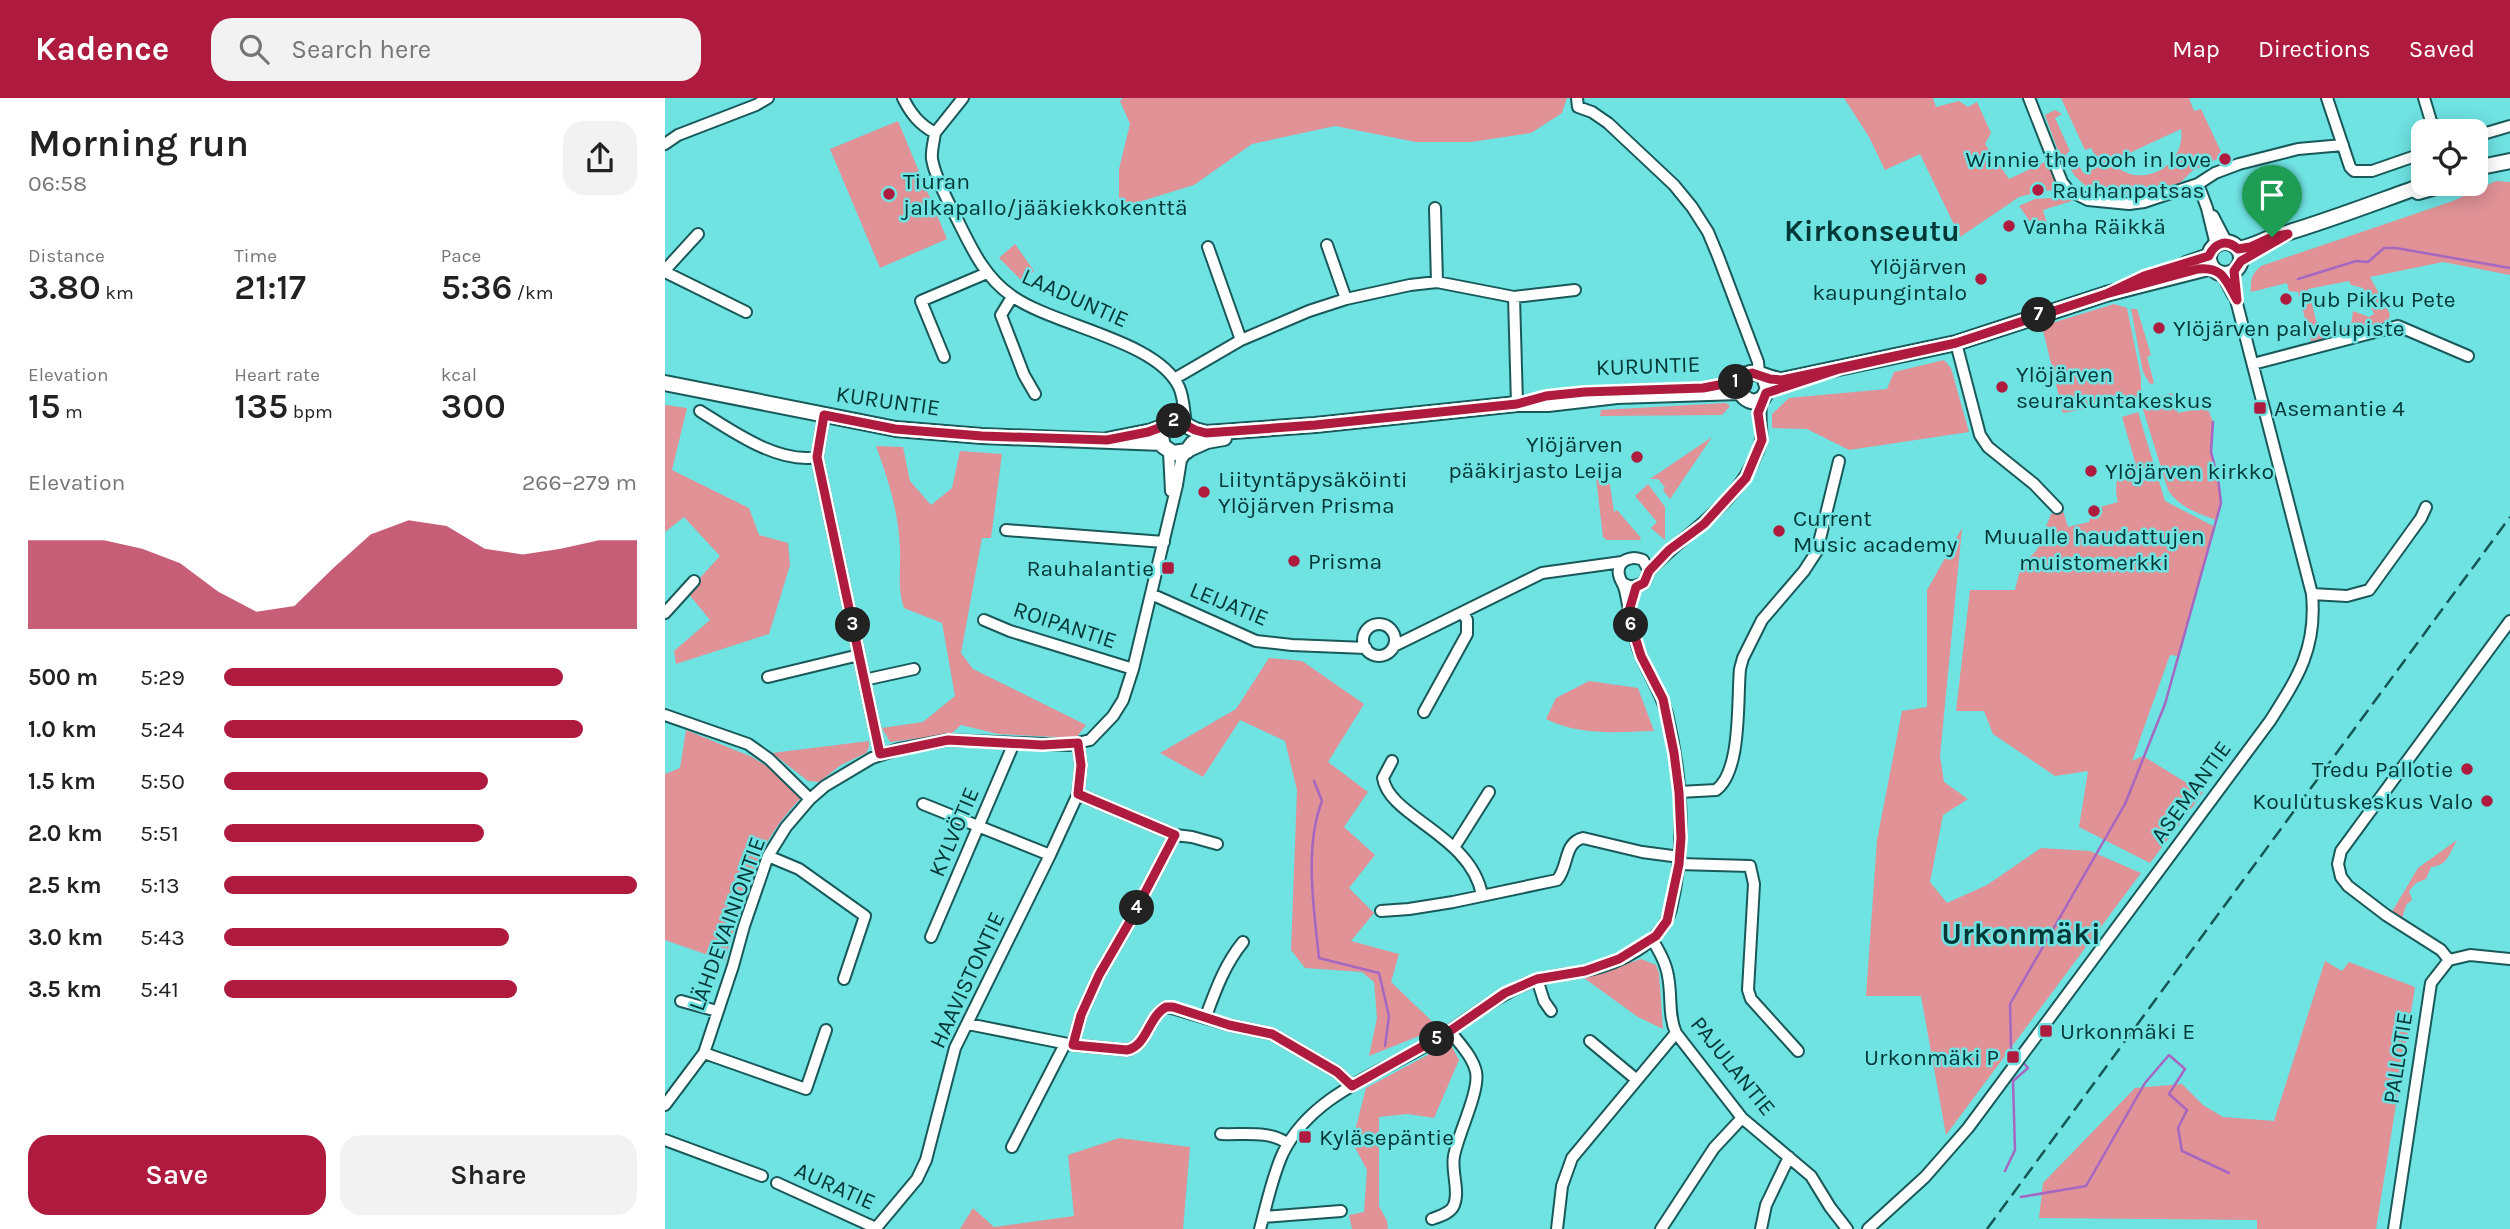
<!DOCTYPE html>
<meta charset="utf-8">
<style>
body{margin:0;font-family:Karla,sans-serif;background:#f2f2f2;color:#222;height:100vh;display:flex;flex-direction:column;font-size:26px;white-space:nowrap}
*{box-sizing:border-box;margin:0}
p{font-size:23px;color:#767676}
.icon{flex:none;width:38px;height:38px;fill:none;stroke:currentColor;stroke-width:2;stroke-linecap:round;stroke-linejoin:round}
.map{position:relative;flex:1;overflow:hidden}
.drawer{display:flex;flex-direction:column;background:#fff;width:665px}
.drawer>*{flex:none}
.tools{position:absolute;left:1746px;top:21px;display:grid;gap:14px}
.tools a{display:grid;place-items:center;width:77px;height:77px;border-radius:14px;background:#fff;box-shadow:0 4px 18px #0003;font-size:35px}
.pin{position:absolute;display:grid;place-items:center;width:60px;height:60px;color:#fff;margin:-72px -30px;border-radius:50% 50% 50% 0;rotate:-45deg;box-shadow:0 0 7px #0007}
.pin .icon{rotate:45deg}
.km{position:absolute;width:35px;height:35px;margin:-18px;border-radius:50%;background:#222;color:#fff;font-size:19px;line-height:35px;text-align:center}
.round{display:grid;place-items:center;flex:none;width:74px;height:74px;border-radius:21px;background:#f2f2f2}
.overview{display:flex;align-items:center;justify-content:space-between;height:119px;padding:0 28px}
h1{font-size:38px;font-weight:600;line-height:52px}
.figures{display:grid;grid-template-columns:repeat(3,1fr);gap:10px;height:119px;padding:7px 28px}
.figures div{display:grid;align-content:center}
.figures b{font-size:35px;font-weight:600}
.figures small{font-size:19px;font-weight:400}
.figures p{font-size:19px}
.chart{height:196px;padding:14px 28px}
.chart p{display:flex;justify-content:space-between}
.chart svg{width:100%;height:126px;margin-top:7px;fill:#af1b3e;opacity:.7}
.button{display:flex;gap:14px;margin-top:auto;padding:14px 28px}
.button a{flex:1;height:80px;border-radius:21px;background:#af1b3e;color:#fff;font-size:28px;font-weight:600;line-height:80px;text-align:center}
.button a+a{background:#f2f2f2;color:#222}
ul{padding:0 28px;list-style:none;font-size:23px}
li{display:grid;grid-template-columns:112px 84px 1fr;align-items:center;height:52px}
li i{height:18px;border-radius:9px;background:#af1b3e}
header{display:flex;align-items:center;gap:42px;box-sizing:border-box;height:98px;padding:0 35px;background:#af1b3e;color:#fff}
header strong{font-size:33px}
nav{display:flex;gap:38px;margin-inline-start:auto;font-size:24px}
.search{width:490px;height:63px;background:#f2f2f2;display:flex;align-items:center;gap:18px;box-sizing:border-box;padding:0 24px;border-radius:21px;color:#767676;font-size:26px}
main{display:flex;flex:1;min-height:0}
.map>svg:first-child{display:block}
.green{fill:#e09297;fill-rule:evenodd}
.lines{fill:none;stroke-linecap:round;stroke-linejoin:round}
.stream{stroke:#a667c1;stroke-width:2.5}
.minor-casing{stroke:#195959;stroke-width:14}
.major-casing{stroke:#195959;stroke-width:18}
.minor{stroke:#fff;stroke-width:10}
.major{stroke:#fff;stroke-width:14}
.rail{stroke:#145656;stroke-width:2.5;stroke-dasharray:14 7;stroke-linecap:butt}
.route-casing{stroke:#fff;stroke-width:14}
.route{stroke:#af1b3e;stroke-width:9}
.poi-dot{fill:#af1b3e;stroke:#6fe2e2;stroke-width:2.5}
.labels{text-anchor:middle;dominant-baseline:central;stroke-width:5;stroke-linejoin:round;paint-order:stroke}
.poi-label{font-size:23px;fill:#003737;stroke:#6fe2e2;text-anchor:start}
.street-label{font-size:23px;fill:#003737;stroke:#6fe2e2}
.district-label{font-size:30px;font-weight:bold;fill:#003737;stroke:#6fe2e2}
</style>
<header>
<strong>Kadence</strong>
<div class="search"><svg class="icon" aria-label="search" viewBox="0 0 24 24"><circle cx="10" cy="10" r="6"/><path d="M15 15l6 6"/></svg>Search here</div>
<nav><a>Map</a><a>Directions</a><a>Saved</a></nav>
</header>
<main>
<section class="drawer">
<div class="overview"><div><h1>Morning run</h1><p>06:58</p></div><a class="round"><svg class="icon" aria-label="share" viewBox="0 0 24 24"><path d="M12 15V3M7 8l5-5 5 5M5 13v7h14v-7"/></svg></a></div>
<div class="figures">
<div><p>Distance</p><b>3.80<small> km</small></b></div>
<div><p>Time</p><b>21:17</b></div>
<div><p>Pace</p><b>5:36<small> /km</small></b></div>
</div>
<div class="figures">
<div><p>Elevation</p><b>15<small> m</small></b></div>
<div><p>Heart rate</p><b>135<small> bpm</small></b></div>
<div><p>kcal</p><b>300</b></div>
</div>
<div class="chart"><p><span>Elevation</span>266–279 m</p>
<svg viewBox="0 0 160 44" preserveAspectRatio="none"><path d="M0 44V13L10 13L20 13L30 16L40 21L50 31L60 38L70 36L80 23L90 11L100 6L110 8L120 16L130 18L140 16L150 13L160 13V44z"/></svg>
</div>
<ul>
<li><b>500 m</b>5:29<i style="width:82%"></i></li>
<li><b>1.0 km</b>5:24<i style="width:87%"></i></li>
<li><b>1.5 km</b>5:50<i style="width:64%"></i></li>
<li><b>2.0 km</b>5:51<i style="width:63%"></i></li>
<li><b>2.5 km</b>5:13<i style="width:100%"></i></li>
<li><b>3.0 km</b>5:43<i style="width:69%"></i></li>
<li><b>3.5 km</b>5:41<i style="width:71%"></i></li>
</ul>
<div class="button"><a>Save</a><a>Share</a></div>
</section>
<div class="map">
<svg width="1845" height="1131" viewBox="0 0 1845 1131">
<rect width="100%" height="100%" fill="#6fe2e2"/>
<path class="green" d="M458,0H902L897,15L866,35L806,44H751L670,28L587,46L529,87L454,110V71L465,26L455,3Z
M1179,0H1268L1271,9L1294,3L1303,9L1312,4L1326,35L1320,46L1344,81L1382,63L1393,92L1376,93L1354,99L1295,139L1255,56L1220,72L1204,39Z
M1396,0H1524L1529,13L1536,11L1558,58L1527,73L1515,85L1484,96L1427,94L1410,78L1392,50L1380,17L1390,12L1397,16L1390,20L1405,53L1401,56L1404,62L1412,63L1418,75L1436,68L1426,50L1420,52ZM1516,31C1520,57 1497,80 1470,77C1461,76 1453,70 1445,64Z
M233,23L282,141L215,170L165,51Z
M1831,83L1845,84V177L1778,164L1705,179L1725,216L1723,224L1647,246L1633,194L1624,193L1622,185L1586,194C1585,181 1587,176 1596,168L1788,103ZM1684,183L1686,187L1698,190L1709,216L1704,219L1688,213L1686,228L1655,238L1643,191Z
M1384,100L1410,102L1378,112L1384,133L1374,136L1354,108L1370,101Z
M350,146L369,173L356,182L334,160Z
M1449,206L1462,210L1476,279V307H1442L1398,315L1377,228Z
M1466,211H1472L1486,257L1482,259L1489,285L1485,286L1478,274Z
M1279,262L1286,270L1304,334L1184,352L1142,331L1107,330V316L1124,300L1222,291L1229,274Z
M1507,295L1513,315L1542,309L1548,324L1546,354L1553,380L1556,405L1551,422C1532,415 1514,409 1503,392L1477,308L1488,301Z
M1061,305L1065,308L1057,317L935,318L936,312Z
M0,307L22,310L7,372L84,410L94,437L123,445L125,467L104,536L11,566L9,553L45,522L22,494L55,458L19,419L0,434Z
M1473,314L1500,403L1550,429L1514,558L1505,557L1467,663L1478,658L1538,695L1485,765L1414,729L1423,673L1390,678L1328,636L1319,613H1291L1305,492H1350L1356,468L1372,452L1386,416L1398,413L1403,429L1424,424L1428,411L1453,404C1450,392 1450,384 1456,373L1471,367L1457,319Z
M1047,339L1005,401L998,392L1000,389L993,381H985Z
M211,348L238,349L245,383L266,407L287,390L295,353L337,356L326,440H317L296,555L308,571L421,627L411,640L333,636L296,627L286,636L225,644L217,630L258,624L290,598L277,525L239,510C232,490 236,471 235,450C233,412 224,384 211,348Z
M936,375L945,387L949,414L952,412L976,440L975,442H942L938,439L931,380Z
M983,386L1000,409V442L986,430L992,424L970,398Z
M1297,430L1275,658L1279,684L1303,701L1278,717L1265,784L1282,805L1322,787L1376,750L1425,753L1476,775L1281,1037L1256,898H1201L1212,742L1237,613L1262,609V492Z
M604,560L637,563L699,606L663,664L703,694L679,729L710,757L684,790L709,815L686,843L734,856L726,884L774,930L704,958L712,920L709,884L697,874L640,870L626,852L632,692L620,643L575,622L538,679L495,655L571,611Z
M924,583L973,590L989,633C952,634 915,638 881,621L891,600Z
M21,632L87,659L109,673L136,700C88,749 78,800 60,863L0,842V676L15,670Z
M204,643V649L201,655L176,667L154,684L143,683L107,655Z
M1792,742C1785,755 1782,768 1766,769L1761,781L1751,785L1744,793L1747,802L1741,807L1736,824L1725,817L1753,770Z
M976,861L991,867L994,875L998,931L973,919L919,880Z
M1660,863L1677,873L1684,864L1750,889L1711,1131H1592V1122L1374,1120L1378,1085L1470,990L1517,986L1538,1007L1558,1019L1609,1023Z
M785,945L794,962L769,1020L743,1016L714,1019V1108L722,1123L723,1131H687L684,1117L699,1114L702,1072L687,1044L701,990Z
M454,1040L525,1049L518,1131H295L308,1110L329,1129L409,1118L403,1057Z"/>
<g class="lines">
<path class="stream" d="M1633,181L1691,163L1703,164L1719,150H1731L1845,170
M649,683L657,703C639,749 649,812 654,860L714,875L724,918L720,948
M1352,957L1346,950L1345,906L1460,706L1500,606L1556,405L1553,380L1546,354L1548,324
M1340,1073L1350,1052L1348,983L1363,970L1356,962
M1356,1099L1421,1088L1480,985L1504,957L1520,971L1504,996L1522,1012L1513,1030L1517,1053L1564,1075"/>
<defs>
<path id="minor" d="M238,0C246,16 254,26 270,35C269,43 266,53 267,61C270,79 283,104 292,121C306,149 319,179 347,198C389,228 492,242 514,289C519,300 519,314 521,326
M912,0L913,9L927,14L943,25L1009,87L1027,109L1043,134L1053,158L1093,264L1094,276
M1364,0L1397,84L1403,92L1423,102L1464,106L1479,104L1533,86L1550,75L1574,66L1633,51L1678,47
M1662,0L1685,69L1689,73H1707L1759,55
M1759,0L1769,33
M270,35L298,0
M1811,38L1845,28
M0,46L13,37L91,7L103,0
M1533,86L1542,110L1551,147
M770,110L772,184
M1548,118L1562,145
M662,147L681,201
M543,149L576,242
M0,172L33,136
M0,174L81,214
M1557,176L1568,197
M347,199L336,217L359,277L370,296
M849,199L852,306
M1291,245L1315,337L1323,349L1369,386L1392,410
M279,259L256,203L322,175
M1588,266L1733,228L1803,258
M509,281L576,242L644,213L681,201L745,187L772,184L849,199L910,192
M35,313C67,333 113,366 152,359
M159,317L152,359L215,656
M504,354L506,393
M341,432L499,444
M984,473C1023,432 1071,409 1093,353C1101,335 1091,318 1098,300
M486,496L591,543L627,547L701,550
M1647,496L1682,498L1704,492L1756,420L1761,409
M0,515L29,483
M319,522L345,533L468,571
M698 542a16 16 0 1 1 32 0a16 16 0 1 1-32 0Z
M729,548L877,475L957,464
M103,579L194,557
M199,582L249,571
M759,614L802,536V522L798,515
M0,617L83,646L104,661L145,701
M727,663L718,680C724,719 806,737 817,797
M1014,694L1051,692C1077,673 1072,602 1075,571L1078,560L1097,522L1139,473L1152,453L1174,363
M258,706L385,757
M510,737L527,739L552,746
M790,748L824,694
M103,758L134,771L200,818L179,881
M1014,766L1085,768L1089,786L1083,892L1086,901L1133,953
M716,813L744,811L788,804L892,782C904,769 898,745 918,740L977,754L1015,759
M266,839L349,645
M987,841C994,853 1001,865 1003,878C1007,898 1003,917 1011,935L1077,1020L1146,1078L1165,1109L1182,1131
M1784,862L1776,852L1721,817L1683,788L1676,779L1673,766L1676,753L1845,523
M872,881L879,903L886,913
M16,903L52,913
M541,918C551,891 560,866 578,844
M303,926L408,947L462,952C482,948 483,919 501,909L507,910L564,927L607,936L672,974L687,988
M925,943L972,982
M408,947L416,917L434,877L464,825L510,737L413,696
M39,955L141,991L161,932
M0,1007L39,955L68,868L79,828L103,758L121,729L145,701L160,688L207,660L234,651L283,642L404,647L425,642L448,618L458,602L468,571L512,387L516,362L522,353
M556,1036C578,1037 605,1032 623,1046
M0,1042L97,1078
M347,1049L400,946
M112,1085L211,1130L252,1081L261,1062L290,950L385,757L413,696L416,667L413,645
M598,1119L676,1113
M767,1121C775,1118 786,1115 789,1107C795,1093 786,1074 789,1058C793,1036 815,993 811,974C808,959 794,945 785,933
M595,1131C602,1105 607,1079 618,1055C647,996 716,975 769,943C800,924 829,899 863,885C881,877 901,877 920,873C953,866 997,846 1006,811C1021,747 1017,679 1002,616C996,595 985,578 976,558C967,537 965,514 960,492C959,486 955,483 954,477C951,462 967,457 978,462L984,473L979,485L967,489L959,486
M892,1131L897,1088L907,1060L1011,935
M996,1131L1049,1050L1077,1020
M1096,1131L1101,1107L1124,1059
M1203,1131L1260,1079L1303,1030L1605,623C1633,579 1652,550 1647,496L1571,202L1569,173
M1729,1131L1766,885L1784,862L1805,857L1845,861"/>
<path id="major" d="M1811,70L1845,63
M1753,94L1782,86
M1544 160a16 16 0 1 1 32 0a16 16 0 1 1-32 0Z
M1573,151C1586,149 1596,143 1608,139C1661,124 1711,104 1762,86
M1521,166L1544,158
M1099,279L1103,291L1098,300L1090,304C1072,302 1067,279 1085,275C1093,273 1106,282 1117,282L1291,245L1441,196L1547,169
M0,285L231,331L317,338L497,345
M496,339L498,348L508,355L522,353L528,345
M442,342L487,333L513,323L530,332L541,335L650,327L852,306H883L952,298L1074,294
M524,351L542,343L559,340"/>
</defs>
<use href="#minor" class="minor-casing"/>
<use href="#major" class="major-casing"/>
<use href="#minor" class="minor"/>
<use href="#major" class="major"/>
<path class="rail" d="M1322,1131L1845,419"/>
</g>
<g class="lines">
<defs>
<path id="route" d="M1607,139L1585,149L1573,151C1562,141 1550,144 1544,158L1479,178L1441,196L1291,245L1117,282L1105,281L1087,275L1080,277L1075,283L1038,290L920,294L881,298L852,306L650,327L541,335L530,332L513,323L483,334L442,342L317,338L230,331L159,317L152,359L215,656L283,642L377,647L413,645L416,667L413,696L510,737L464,825L434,877L416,917L408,947L462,952C482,948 483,919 501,909H508L564,927L607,936L672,974L687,988L785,933L840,895L872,881L920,873L954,861L991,838L1002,823L1014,766L1016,740L1014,694L1009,655L998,601L976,558L966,526L964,513L971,489L979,485L984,473L1004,452L1039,426L1081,380L1097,342L1093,315L1101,295L1174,271L1291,245L1441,196L1533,171C1558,168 1561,183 1572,202L1569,173L1576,163L1623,136L1607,139"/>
</defs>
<use href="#route" class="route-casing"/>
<use href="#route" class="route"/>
</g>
<g class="poi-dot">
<circle cx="1560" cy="61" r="7"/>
<circle cx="1373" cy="92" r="7"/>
<circle cx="224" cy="96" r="7"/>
<circle cx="1344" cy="128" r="7"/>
<circle cx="1316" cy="181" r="7"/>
<circle cx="1621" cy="201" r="7"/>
<circle cx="1494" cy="230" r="7"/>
<circle cx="1337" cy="289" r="7"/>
<rect x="1588" y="303" width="14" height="14" rx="3.5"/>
<circle cx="972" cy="359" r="7"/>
<circle cx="1426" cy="373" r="7"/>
<circle cx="539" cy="394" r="7"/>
<circle cx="1429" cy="413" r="7"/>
<circle cx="1114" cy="433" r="7"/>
<circle cx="629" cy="463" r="7"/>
<rect x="496" y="463" width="14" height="14" rx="3.5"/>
<circle cx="1802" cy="671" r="7"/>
<circle cx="1822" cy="703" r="7"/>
<rect x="1374" y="926" width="14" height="14" rx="3.5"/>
<rect x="1341" y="952" width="14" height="14" rx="3.5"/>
<rect x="633" y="1032" width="14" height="14" rx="3.5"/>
</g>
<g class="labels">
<g class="poi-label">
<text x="1546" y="61" text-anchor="end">Winnie the pooh in love</text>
<text x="238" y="83">Tiuran<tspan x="238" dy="26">jalkapallo/jääkiekkokenttä</tspan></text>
<text x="1387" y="92">Rauhanpatsas</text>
<text x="1358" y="128">Vanha Räikkä</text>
<text x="1302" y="168" text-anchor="end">Ylöjärven<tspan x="1302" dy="26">kaupungintalo</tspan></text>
<text x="1635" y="201">Pub Pikku Pete</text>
<text x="1508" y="230">Ylöjärven palvelupiste</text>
<text x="1351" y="276">Ylöjärven<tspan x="1351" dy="26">seurakuntakeskus</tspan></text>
<text x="1609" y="310">Asemantie 4</text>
<text x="958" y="346" text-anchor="end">Ylöjärven<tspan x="958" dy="26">pääkirjasto Leija</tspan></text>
<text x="1440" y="373">Ylöjärven kirkko</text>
<text x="553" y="381">Liityntäpysäköinti<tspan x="553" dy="26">Ylöjärven Prisma</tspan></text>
<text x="1128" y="420">Current<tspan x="1128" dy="26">Music academy</tspan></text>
<text x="1429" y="438" text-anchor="middle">Muualle haudattujen<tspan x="1429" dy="26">muistomerkki</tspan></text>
<text x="643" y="463">Prisma</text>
<text x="489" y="470" text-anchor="end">Rauhalantie</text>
<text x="1788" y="671" text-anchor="end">Tredu Pallotie</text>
<text x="1808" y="703" text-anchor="end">Koulutuskeskus Valo</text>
<text x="1395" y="933">Urkonmäki E</text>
<text x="1334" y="959" text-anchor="end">Urkonmäki P</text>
<text x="654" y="1039">Kyläsepäntie</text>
</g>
<g class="street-label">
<text transform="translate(410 200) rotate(24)">LAADUNTIE</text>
<text transform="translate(983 268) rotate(-2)">KURUNTIE</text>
<text transform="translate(223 303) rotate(8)">KURUNTIE</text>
<text transform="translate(564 506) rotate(22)">LEIJATIE</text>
<text transform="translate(400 527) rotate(18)">ROIPANTIE</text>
<text transform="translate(1526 694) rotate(-54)">ASEMANTIE</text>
<text transform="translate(289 734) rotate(-67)">KYLVÖTIE</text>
<text transform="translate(62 826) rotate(-70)">LÄHDEVAINIONTIE</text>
<text transform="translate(302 882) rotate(-65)">HAAVISTONTIE</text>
<text transform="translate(1733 960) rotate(-81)">PALLOTIE</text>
<text transform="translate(1068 968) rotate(51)">PAJULANTIE</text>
<text transform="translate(170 1088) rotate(24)">AURATIE</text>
</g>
<g class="district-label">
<text x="1207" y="133">Kirkonseutu</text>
<text x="1356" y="836">Urkonmäki</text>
</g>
</g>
</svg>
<div class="tools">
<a><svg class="icon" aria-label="locate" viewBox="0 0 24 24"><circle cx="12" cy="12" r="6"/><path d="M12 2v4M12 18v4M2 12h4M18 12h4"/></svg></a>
</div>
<div class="pin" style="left:1607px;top:139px;background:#1e9e55"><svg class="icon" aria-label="arrive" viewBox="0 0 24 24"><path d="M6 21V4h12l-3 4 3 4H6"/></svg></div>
<b class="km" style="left:1071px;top:284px">1</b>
<b class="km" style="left:509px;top:323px">2</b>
<b class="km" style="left:188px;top:527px">3</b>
<b class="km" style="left:472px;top:810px">4</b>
<b class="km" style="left:772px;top:941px">5</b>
<b class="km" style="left:966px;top:527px">6</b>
<b class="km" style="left:1374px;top:217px">7</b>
</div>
</main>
